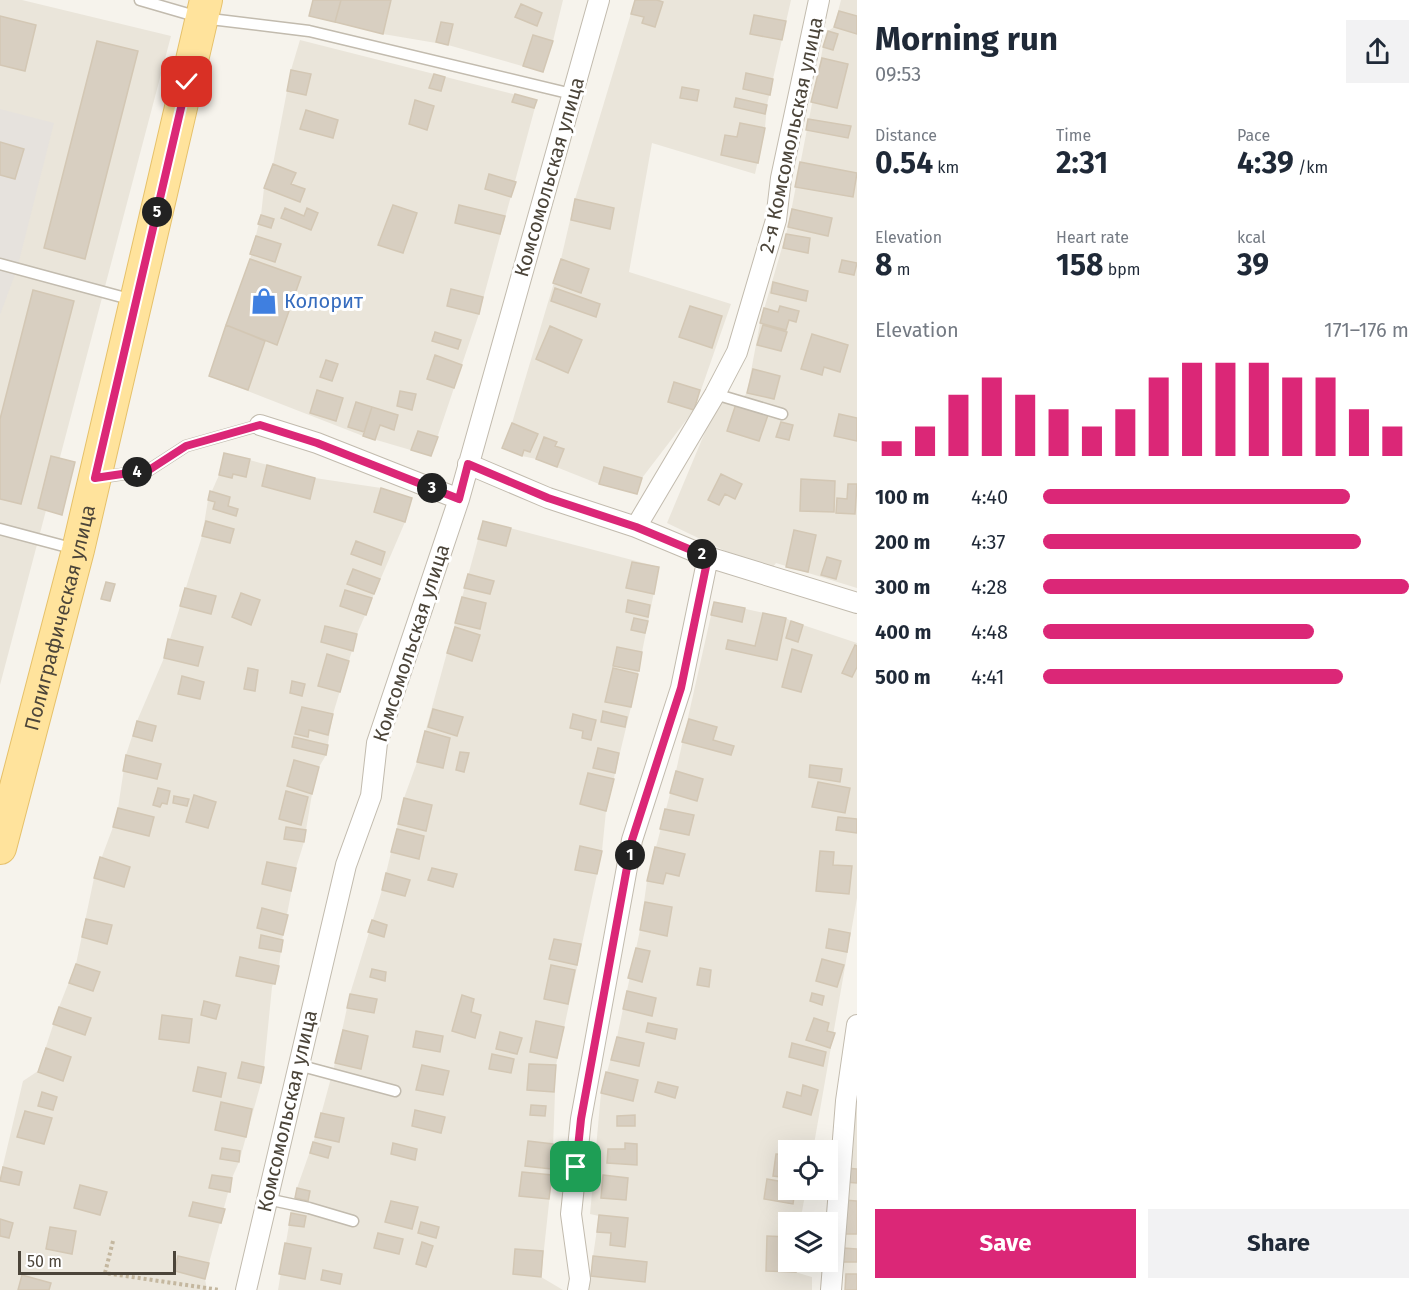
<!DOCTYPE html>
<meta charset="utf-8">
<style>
body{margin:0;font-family:"Fira Sans",sans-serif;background:#f2f2f3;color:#1f2937;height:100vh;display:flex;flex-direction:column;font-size:22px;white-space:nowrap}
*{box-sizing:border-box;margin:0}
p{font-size:20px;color:#747a83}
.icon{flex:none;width:33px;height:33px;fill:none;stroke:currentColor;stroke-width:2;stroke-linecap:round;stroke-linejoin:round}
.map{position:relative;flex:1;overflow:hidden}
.drawer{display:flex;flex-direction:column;background:#fff;width:570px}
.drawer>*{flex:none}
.controls{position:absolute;left:778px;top:1140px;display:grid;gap:12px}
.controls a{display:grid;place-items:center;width:60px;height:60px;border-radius:0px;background:#fff;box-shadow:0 6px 24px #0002;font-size:30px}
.scale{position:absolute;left:18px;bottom:15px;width:158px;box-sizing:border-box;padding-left:6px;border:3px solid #4b4439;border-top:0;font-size:16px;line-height:21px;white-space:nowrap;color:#4b4439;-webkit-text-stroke:4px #fff;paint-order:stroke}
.pin{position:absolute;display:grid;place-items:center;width:51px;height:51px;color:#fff;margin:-26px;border-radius:12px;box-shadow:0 3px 9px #0006}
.km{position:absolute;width:30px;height:30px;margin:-15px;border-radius:50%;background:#222;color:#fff;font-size:16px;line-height:30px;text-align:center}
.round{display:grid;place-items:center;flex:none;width:63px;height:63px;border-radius:0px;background:#f2f2f3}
.overview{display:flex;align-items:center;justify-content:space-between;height:102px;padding:0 18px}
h1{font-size:33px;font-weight:700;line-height:45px}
.figures{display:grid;grid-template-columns:repeat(3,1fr);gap:9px;height:102px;padding:6px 18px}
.figures div{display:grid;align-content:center}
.figures b{font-size:30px;font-weight:700}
.figures small{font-size:16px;font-weight:400}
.figures p{font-size:16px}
.chart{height:168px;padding:12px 18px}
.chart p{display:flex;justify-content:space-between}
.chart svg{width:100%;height:108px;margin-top:6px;stroke:#db2777;stroke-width:6}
.action{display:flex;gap:12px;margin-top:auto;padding:12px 18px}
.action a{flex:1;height:69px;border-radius:0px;background:#db2777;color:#fff;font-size:24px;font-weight:700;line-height:69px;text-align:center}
.action a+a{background:#f2f2f3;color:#1f2937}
ul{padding:0 18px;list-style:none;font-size:20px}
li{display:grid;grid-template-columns:96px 72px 1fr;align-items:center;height:45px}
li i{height:15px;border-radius:8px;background:#db2777}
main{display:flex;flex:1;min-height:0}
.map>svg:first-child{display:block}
.residential{fill:#eae5da}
.industrial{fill:#e6e2dd}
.building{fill:#d8cfc1;stroke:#d3c7b4;stroke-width:1.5}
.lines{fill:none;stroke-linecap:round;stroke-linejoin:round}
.lane-casing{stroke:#c2bbae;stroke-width:13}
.street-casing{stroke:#c2bbae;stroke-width:22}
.primary-casing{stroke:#e6c16a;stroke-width:34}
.path{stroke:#c4b79f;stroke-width:4;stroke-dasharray:3 3;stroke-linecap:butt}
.lane{stroke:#fff;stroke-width:10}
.street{stroke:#fff;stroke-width:20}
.primary{stroke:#ffe39c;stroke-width:32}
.route-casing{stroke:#fff;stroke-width:12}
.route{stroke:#db2777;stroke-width:8}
.labels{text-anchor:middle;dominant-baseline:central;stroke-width:6;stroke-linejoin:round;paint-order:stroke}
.street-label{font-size:20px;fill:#4b4439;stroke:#fff}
.shop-label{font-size:20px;fill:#366cbe;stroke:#fff;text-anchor:start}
</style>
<main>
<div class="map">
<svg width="857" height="1290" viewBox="0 0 857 1290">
<rect width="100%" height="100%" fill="#f6f3ec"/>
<path class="residential" d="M0,0H22L171,36L0,685Z
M313,0H563L553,41L543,72L448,45L383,34L309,16Z
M635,0H791L767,105L765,128L755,174L652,143L629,272L731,304L694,410L642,478L637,494L599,484L536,459L522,456L512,423L561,259L575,199Z
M841,0H857V588L776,563L769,572L667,523L718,401L736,404L747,393L760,323L788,227L823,47L828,31L834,27Z
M300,40L537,100L479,314L431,456L363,436L209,376L250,259L261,215L264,188L273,164L291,70Z
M224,453L315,478L381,488L412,498L405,522L357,634L333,714L326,755L319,767L312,794L304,842L296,868L283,935L279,966L272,987L264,1067L261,1083L239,1162L232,1178L209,1263L205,1279L207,1290H0V1178L23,1081L38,1071L59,1007L76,964L94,878L113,827L118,808L126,755L137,721L164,658L202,536L208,500L219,475Z
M483,521L659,567L631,707L606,811L602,851L556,1065L552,1175L541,1277L563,1290H278L291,1213L297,1188L315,1137L335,1063L350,994L382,890L404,798L417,762Z
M714,602L786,618L791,621L857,643V898L813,1150H789V1190H806L800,1222H789V1262H795V1272L812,1277V1290H588L599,1216L590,1214L601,1093L617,1037L640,930L647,881L676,771Z
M857,1080V1290H845L843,1248Z"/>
<path class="industrial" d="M0,109L54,123L17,269L0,315Z"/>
<path class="building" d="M313,0H341L335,22L309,16Z
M341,0H391L383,34L335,22Z
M635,0H657L663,2L655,27L642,23L644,17L631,14Z
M521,4L542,13L537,26L515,17Z
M839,11L857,16V34L834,27Z
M754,15L786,21L782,40L750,34Z
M0,16L36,25L25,71L0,65Z
M441,22L453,24L448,45L436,42Z
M828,31L838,34L833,50L823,47Z
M533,35L553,41L543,72L523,66Z
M97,41L138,51L85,259L44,248Z
M822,58L848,64L837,108L811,102Z
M291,70L311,74L306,95L287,91Z
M746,73L773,79L770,95L743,89Z
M434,74L445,77L441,91L429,88Z
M682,87L699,90L697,101L680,98Z
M515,94L537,100L534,108L512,102Z
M736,98L767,105L765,114L734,107Z
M415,100L434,106L427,130L409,124Z
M306,110L338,120L333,138L300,129Z
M808,119L851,126L848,138L806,130Z
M740,123L765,128L758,163L721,155L725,135L737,137Z
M0,142L24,149L15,179L0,175Z
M800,162L857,173L853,197L795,187Z
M273,164L296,173L291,184L305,189L300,202L264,188Z
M489,174L516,182L511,197L485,189Z
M575,199L614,208L610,229L571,220Z
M393,205L417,213L403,253L378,245Z
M459,205L505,216L500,234L455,223Z
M285,208L304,216L307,208L318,213L311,230L281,218Z
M792,209L832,218L828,236L788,227Z
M261,215L274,219L271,228L258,224Z
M786,234L810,238L808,253L783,248Z
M256,236L281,244L275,262L250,254Z
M250,259L301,277L277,345L226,325Z
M561,259L589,269L581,293L553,283Z
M842,260L857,263L854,275L839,272Z
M773,282L808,291L806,301L771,293Z
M555,288L600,304L596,317L551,301Z
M451,289L483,297L479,314L447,306Z
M33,290L74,301L21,504L0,499V419Z
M690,306L722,316L712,348L679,337Z
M780,306L799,311L796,322L789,320L786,330L760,323L764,308L778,312Z
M226,325L265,341L248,390L209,376Z
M763,325L787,332L781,351L757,345Z
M550,326L582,340L568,373L536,359Z
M435,332L461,340L458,349L432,341Z
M812,334L848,345L840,372L824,367L822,375L801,369Z
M435,355L462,365L454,388L427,379Z
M326,360L338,364L332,381L320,377Z
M753,369L780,376L774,399L747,393Z
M674,382L700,390L694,410L668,402Z
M317,390L343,398L336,421L310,413Z
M400,391L416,394L412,410L397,406Z
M356,402L372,407L364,432L348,427Z
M736,404L768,415L759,441L727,431Z
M372,407L398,415L394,430L380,425L375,440L363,436Z
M839,414L857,418V441L834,436Z
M781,422L793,425L789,440L776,437Z
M512,423L538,434L530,452L524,450L522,456L502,448Z
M418,431L438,437L431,456L411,450Z
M544,437L557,442L555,446L564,449L557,467L536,459Z
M224,453L250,459L246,477L233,474L232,478L219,475Z
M51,456L75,462L62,515L38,508Z
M267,465L315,478L310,499L262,486Z
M604,467L642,478L637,494L599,484Z
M721,474L742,484L735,499L725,494L719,505L708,500Z
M801,479L835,481L834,512L800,511Z
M848,484H857L855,514L836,513L837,498L847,499Z
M381,488L412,498L405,522L374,512Z
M210,491L230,497L228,506L238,509L236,516L213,509L215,502L208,500Z
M206,521L234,529L230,543L202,536Z
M483,521L511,528L506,546L478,539Z
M794,530L816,535L808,572L786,567Z
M356,541L385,552L381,565L351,554Z
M827,557L841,561L836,579L821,575Z
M632,562L659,567L654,594L626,588Z
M353,569L380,579L374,594L347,584Z
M468,574L494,581L490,594L464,588Z
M106,582L115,584L110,601L101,599Z
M185,588L216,596L211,614L180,606Z
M345,590L372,598L366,615L340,606Z
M241,593L260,600L251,625L232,617Z
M462,597L486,603L480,629L455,623Z
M628,600L650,605L648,617L626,612Z
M714,602L745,608L742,622L711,615Z
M763,613L786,618L777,660L726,649L728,640L755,646Z
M634,618L648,621L645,633L631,630Z
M791,621L803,625L798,642L786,638Z
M325,626L357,634L353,651L321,642Z
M455,627L480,635L472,661L447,653Z
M168,639L203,647L198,666L164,658Z
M855,645L857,646V667L852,677L842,673Z
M617,647L642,652L639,671L613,666Z
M792,649L812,655L801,692L782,687Z
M327,654L349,661L340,692L318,686Z
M248,668L258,670L255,691L244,689Z
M613,668L638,674L631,707L605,702Z
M182,676L204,682L200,699L178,694Z
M292,681L305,684L302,696L290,693Z
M302,707L333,714L328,735L309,730L308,737L295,734Z
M433,709L463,717L457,736L428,727Z
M603,711L627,717L625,727L601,722Z
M573,714L596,720L591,740L582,738L583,731L570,728Z
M689,719L717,727L713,740L734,746L731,755L682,742Z
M137,721L156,726L152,741L133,736Z
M425,731L450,738L443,768L417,762Z
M294,737L328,745L326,755L292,747Z
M598,748L619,753L615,773L593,768Z
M460,752L469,753L464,772L456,770Z
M126,755L161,764L157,779L123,771Z
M294,760L319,767L312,794L287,786Z
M810,765L842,769L840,782L809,777Z
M676,771L703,779L697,801L670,793Z
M588,773L614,779L606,811L580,804Z
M818,782L850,788L845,813L812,807Z
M158,788L170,791L167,804L162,803L160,807L153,805Z
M286,791L308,797L301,825L279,819Z
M194,795L216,802L208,828L186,822Z
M174,796L189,799L187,806L173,803Z
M404,798L432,805L426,831L398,824Z
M118,808L154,817L149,836L113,827Z
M665,809L694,815L689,835L660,829Z
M838,817L857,819V833L836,830Z
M286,827L306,830L304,842L284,839Z
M397,829L424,836L419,859L391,852Z
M580,846L602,851L597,874L575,870Z
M655,847L685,854L679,876L666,873L663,884L647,881Z
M820,851L834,852L833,865L852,866L849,894L816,891Z
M100,857L130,867L124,887L94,878Z
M267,862L296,868L291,891L262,884Z
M432,868L457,874L453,887L428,880Z
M386,873L410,880L405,896L382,890Z
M645,902L672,907L667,936L640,930Z
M262,908L288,915L283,935L257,928Z
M86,919L112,925L107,944L82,937Z
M372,920L387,925L384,937L368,932Z
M829,929L850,933L847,952L826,948Z
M261,935L283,940L281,952L259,948Z
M554,939L581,944L577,965L549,959Z
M636,948L650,951L642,982L628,978Z
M240,957L279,966L275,984L236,976Z
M822,959L844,965L837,987L816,981Z
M76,964L100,972L93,991L69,983Z
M551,965L575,970L568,1004L544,999Z
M700,968L711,970L709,987L697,985Z
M372,969L386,972L385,981L370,977Z
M627,991L656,998L652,1016L623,1009Z
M812,993L824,996L822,1005L810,1001Z
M350,994L377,999L374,1013L347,1008Z
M462,995L474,999L471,1012L481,1015L475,1038L452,1031Z
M204,1001L220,1005L216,1019L201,1015Z
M59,1007L91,1018L85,1035L53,1024Z
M162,1015L192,1019L189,1043L159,1039Z
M814,1018L829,1023L827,1031L835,1033L830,1048L806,1040Z
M536,1021L564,1027L557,1058L530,1052Z
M648,1023L677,1029L675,1039L646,1032Z
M343,1030L368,1036L361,1069L335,1063Z
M416,1031L443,1036L440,1052L413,1047Z
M500,1032L522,1038L517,1054L496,1049Z
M617,1037L644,1043L639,1066L611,1060Z
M792,1043L826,1052L823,1066L789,1057Z
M46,1048L71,1057L63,1081L38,1072Z
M492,1054L514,1059L511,1073L489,1069Z
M242,1062L264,1067L261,1083L238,1078Z
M529,1064L556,1065L554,1092L527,1090Z
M422,1065L449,1071L443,1095L416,1090Z
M198,1067L226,1073L221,1097L193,1091Z
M606,1072L638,1080L633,1101L601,1093Z
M658,1082L678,1087L675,1098L655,1092Z
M803,1085L818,1090L811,1115L783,1107L787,1092L801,1096Z
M42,1092L57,1097L53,1110L38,1106Z
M221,1102L252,1109L246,1137L215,1130Z
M531,1105L546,1106L545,1116L530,1115Z
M415,1110L445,1117L441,1133L412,1126Z
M25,1111L52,1118L44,1144L17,1137Z
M321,1113L344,1118L339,1142L315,1137Z
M635,1115V1126H617V1116Z
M528,1141L553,1144L551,1169L525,1166Z
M313,1142L331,1147L328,1158L310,1153Z
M393,1143L417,1149L415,1160L391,1154Z
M625,1143L637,1144V1165L607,1163L608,1149H625Z
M222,1148L240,1151L239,1162L220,1159Z
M776,1154L789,1155V1178L773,1176Z
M3,1167L22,1172L19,1185L0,1181Z
M846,1168L857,1169V1183L845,1182Z
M522,1172L552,1175L549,1199L519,1196Z
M212,1175L232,1178L230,1192L209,1188Z
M603,1175L628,1178L626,1200L601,1198Z
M767,1179L789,1183V1190H795L793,1204L764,1199Z
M80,1185L107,1192L100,1215L74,1208Z
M297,1188L310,1191L308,1201L295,1198Z
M843,1200L857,1201V1234H842Z
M391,1201L418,1207L412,1229L385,1222Z
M193,1202L225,1209L221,1223L189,1216Z
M291,1213L306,1216L304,1227L289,1225Z
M599,1215L628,1218L625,1247L610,1245L611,1233L597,1232Z
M0,1219L13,1223L9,1238L0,1236Z
M421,1222L439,1227L436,1238L418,1233Z
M50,1227L76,1231L72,1254L46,1249Z
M378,1233L403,1239L399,1254L374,1248Z
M767,1236L789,1237V1262H796V1272L766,1271Z
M422,1242L433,1246L426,1267L416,1264Z
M285,1243L311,1248L305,1279L279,1274Z
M843,1248L857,1249V1262H843Z
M515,1249L543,1251L541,1277L513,1274Z
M178,1256L209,1263L205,1279L175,1271Z
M593,1256L647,1262L645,1282L591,1276Z
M323,1270L342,1274L340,1284L321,1280Z
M846,1274H857V1290H845Z
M22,1275L51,1283L49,1290H18Z"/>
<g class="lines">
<defs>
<path id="lane" d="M140,0L202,18L309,31L572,94
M0,264L133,300
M715,394L782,414
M97,478L149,470L186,446L260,425
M0,529L75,549
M298,1065L395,1091
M267,1199L309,1208L353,1221"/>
<path id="street" d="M260,425L317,443L459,499
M468,464L548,498L636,527L708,557L857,603
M636,527L715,394L737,352L776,220L781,178L819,0
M246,1290L346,865L371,796L377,743L459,499L599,0
M578,1290L580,1279L571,1214L581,1119L632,840L681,688L708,557
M831,1290L846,1101L857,1025"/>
<g id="primary">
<path id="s1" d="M0,848L78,550L206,0"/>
</g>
</defs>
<use href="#lane" class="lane-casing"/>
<use href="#street" class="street-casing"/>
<use href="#primary" class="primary-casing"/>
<path class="path" d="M113,1241L105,1273L220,1290"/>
<use href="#lane" class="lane"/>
<use href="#street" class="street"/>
<use href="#primary" class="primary"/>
</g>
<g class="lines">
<defs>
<path id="route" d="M187,82L95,478L149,470L186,446L260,425L317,443L459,499L468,464L548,498L636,527L708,557L681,688L632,840L581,1119L576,1167"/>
</defs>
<use href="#route" class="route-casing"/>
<use href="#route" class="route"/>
</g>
<defs>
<symbol id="shop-bare" viewBox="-9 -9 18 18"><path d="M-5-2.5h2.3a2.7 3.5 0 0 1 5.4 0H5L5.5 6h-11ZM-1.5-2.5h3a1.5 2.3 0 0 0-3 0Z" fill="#3f7fe0" stroke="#fff" stroke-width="2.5" paint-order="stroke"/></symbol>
</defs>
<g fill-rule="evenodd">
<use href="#shop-bare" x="245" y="282" width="38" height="38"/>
</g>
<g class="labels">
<g class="street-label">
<text transform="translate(791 135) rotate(-78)">2-я Комсомольская улица</text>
<text transform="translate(549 177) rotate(-74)">Комсомольская улица</text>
<text stroke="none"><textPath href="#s1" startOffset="238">Полиграфическая улица</textPath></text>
<text transform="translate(411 643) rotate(-72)">Комсомольская улица</text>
<text transform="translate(287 1111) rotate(-77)">Комсомольская улица</text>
</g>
<g class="shop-label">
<text x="284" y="301">Колорит</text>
</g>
</g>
</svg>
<div class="controls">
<a><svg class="icon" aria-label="locate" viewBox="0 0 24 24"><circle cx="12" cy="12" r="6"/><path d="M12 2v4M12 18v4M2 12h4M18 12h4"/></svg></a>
<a><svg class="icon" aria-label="layers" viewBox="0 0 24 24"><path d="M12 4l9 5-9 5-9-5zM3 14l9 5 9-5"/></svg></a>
</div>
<div class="scale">50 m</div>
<div class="pin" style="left:576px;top:1167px;background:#1e9e55"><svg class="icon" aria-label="arrive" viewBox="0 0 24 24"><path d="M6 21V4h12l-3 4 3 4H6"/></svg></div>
<div class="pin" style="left:187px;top:82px;background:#d93025"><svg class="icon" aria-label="check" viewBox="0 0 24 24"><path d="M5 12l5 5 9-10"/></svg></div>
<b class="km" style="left:630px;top:855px">1</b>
<b class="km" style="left:702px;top:554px">2</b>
<b class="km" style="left:432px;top:488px">3</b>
<b class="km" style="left:137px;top:472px">4</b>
<b class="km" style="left:157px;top:212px">5</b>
</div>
<section class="drawer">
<div class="overview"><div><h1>Morning run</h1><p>09:53</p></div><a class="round"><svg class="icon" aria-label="share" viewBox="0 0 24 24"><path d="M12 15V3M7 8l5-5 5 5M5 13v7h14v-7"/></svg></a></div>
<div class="figures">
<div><p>Distance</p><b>0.54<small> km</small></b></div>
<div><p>Time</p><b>2:31</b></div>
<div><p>Pace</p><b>4:39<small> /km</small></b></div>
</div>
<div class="figures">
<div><p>Elevation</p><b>8<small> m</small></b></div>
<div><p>Heart rate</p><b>158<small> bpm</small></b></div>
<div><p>kcal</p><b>39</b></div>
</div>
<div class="chart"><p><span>Elevation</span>171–176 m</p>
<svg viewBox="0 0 160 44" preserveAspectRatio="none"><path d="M5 44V38M15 44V32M25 44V19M35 44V12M45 44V19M55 44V25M65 44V32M75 44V25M85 44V12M95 44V6M105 44V6M115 44V6M125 44V12M135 44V12M145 44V25M155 44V32"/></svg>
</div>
<ul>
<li><b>100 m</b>4:40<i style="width:84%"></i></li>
<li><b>200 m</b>4:37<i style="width:87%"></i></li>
<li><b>300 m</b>4:28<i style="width:100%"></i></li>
<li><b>400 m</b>4:48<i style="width:74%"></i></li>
<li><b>500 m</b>4:41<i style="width:82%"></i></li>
</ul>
<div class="action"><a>Save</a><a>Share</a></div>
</section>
</main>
